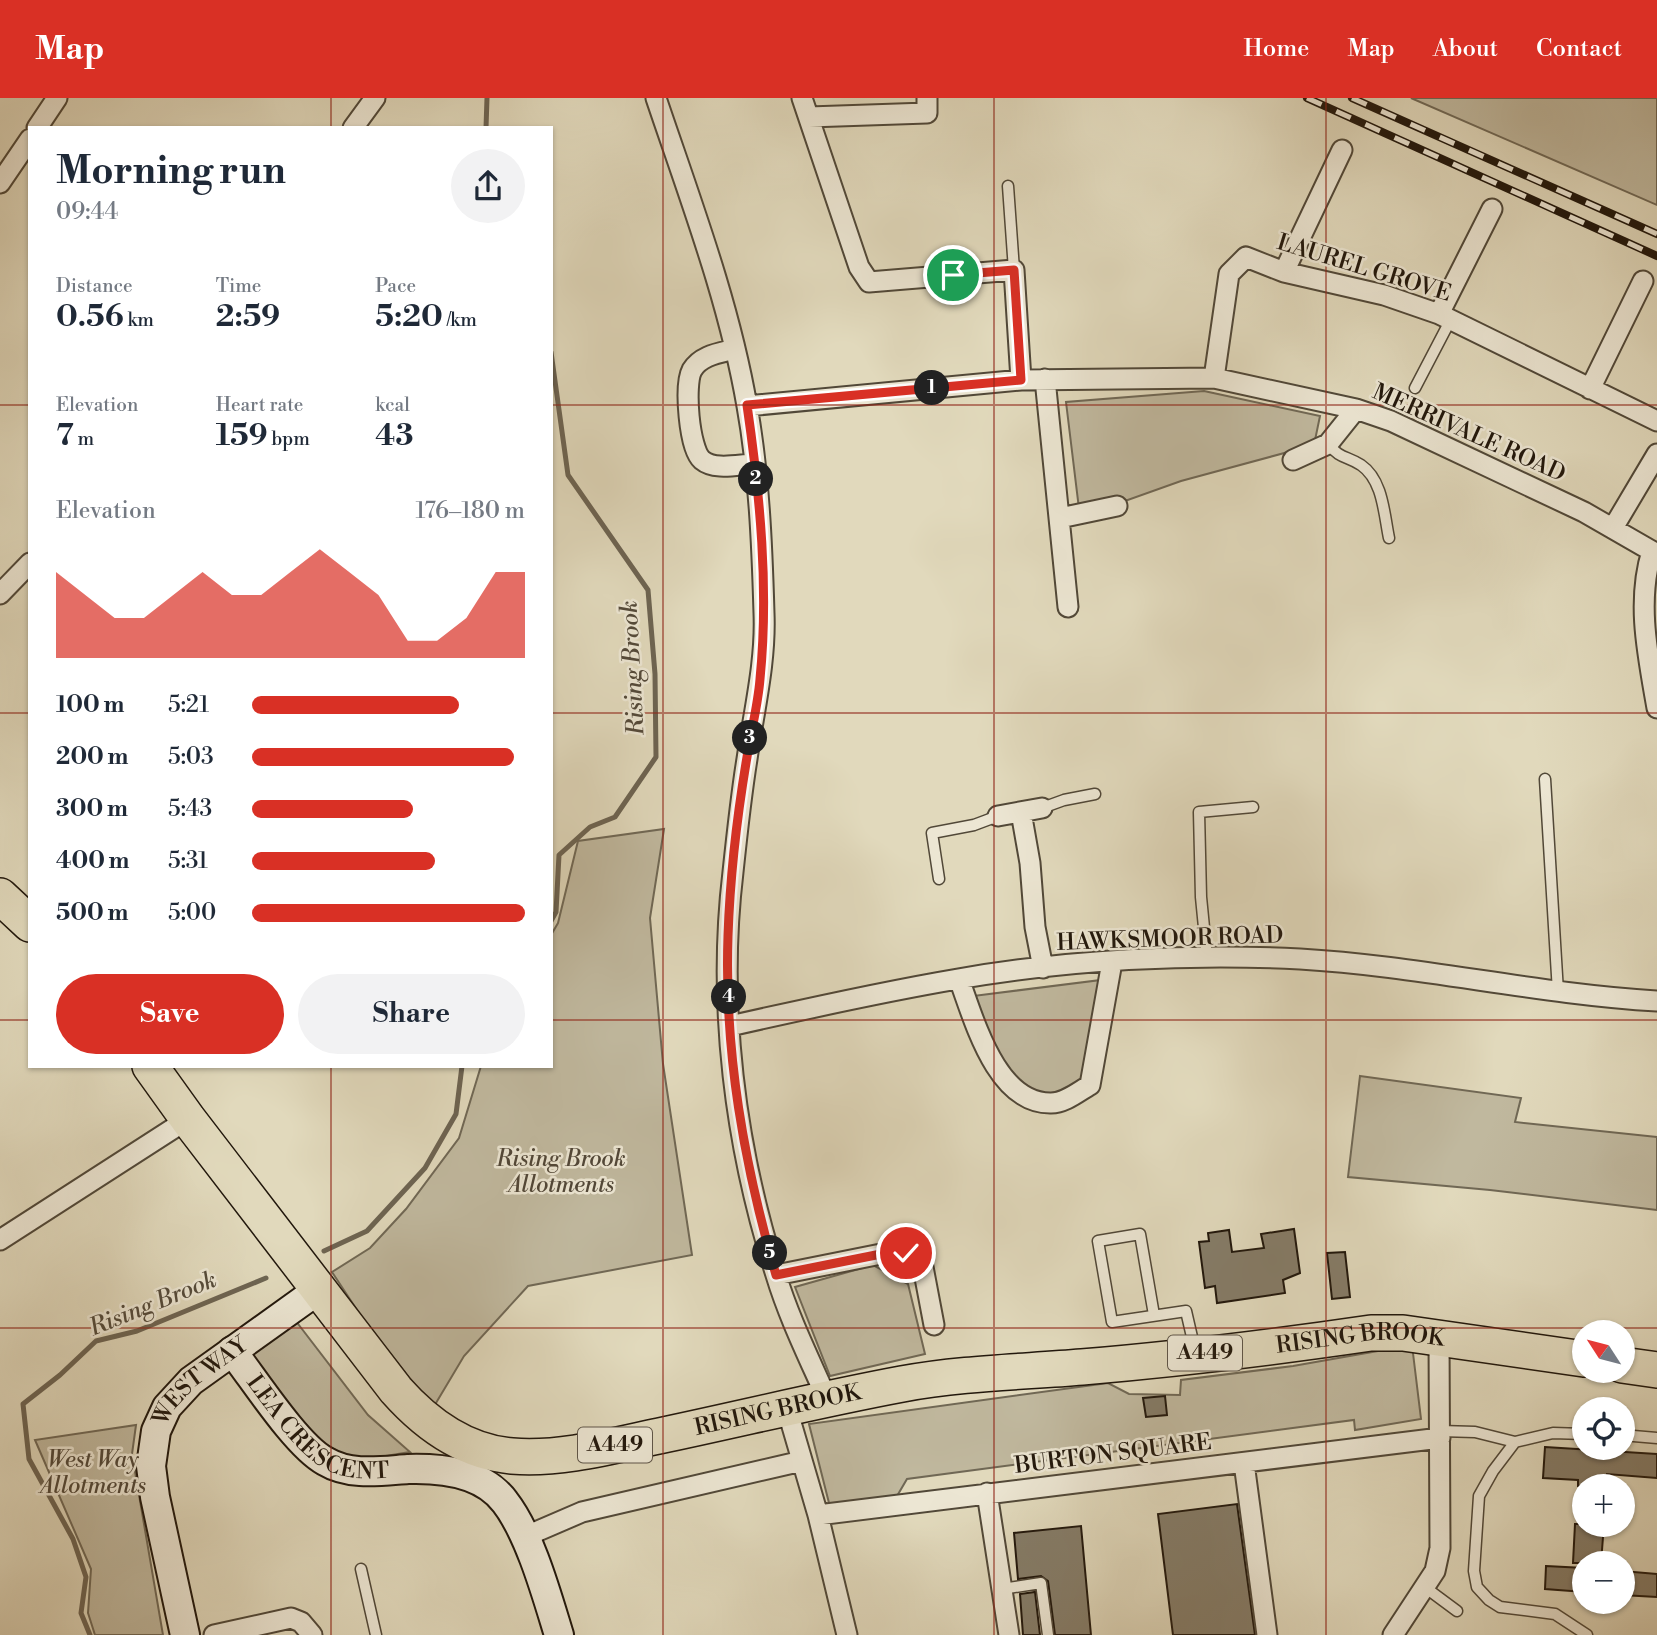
<!DOCTYPE html>
<meta charset="utf-8">
<style>
body{margin:0;font-family:"Libre Bodoni",serif;background:#f2f2f3;color:#1f2937;height:100vh;display:flex;flex-direction:column;font-size:26px;white-space:nowrap}
*{box-sizing:border-box;margin:0}
p{font-size:23px;color:#747a83}
.icon{flex:none;width:38px;height:38px;fill:none;stroke:currentColor;stroke-width:2;stroke-linecap:round;stroke-linejoin:round}
.map{position:relative;flex:1;overflow:hidden}
.drawer{position:absolute;left:28px;top:28px;width:525px;height:942px;display:flex;flex-direction:column;background:#fff;border-radius:0px;box-shadow:0 2px 5px #0004}
.drawer>*{flex:none}
.needle{width:46px;rotate:306deg}
.fabs{position:absolute;left:1572px;top:1222px;display:grid;gap:14px}
.fabs a{display:grid;place-items:center;width:63px;height:63px;border-radius:50%;background:#fff;box-shadow:0 2px 5px #0004;font-size:35px}
.pin{position:absolute;display:grid;place-items:center;width:60px;height:60px;color:#fff;margin:-30px;border:4px solid #fff;border-radius:50%;box-shadow:0 2px 7px #0007}
.km{position:absolute;width:35px;height:35px;margin:-18px;border-radius:50%;background:#222;color:#fff;font-size:19px;line-height:35px;text-align:center}
.round{display:grid;place-items:center;flex:none;width:74px;height:74px;border-radius:37px;background:#f2f2f3}
.summary{display:flex;align-items:center;justify-content:space-between;height:119px;padding:0 28px}
h1{font-size:38px;font-weight:700;line-height:52px}
.metrics{display:grid;grid-template-columns:repeat(3,1fr);gap:10px;height:119px;padding:7px 28px}
.metrics div{display:grid;align-content:center}
.metrics b{font-size:30px;font-weight:700}
.metrics small{font-size:19px;font-weight:400}
.metrics p{font-size:19px}
.chart{height:196px;padding:14px 28px}
.chart p{display:flex;justify-content:space-between}
.chart svg{width:100%;height:126px;margin-top:7px;fill:#d93025;opacity:.7}
.primary-button{display:flex;gap:14px;margin-top:auto;padding:14px 28px}
.primary-button a{flex:1;height:80px;border-radius:42px;background:#d93025;color:#fff;font-size:28px;font-weight:700;line-height:80px;text-align:center}
.primary-button a+a{background:#f2f2f3;color:#1f2937}
ul{padding:0 28px;list-style:none;font-size:23px}
li{display:grid;grid-template-columns:112px 84px 1fr;align-items:center;height:52px}
li i{height:18px;border-radius:9px;background:#d93025}
header{display:flex;align-items:center;gap:42px;box-sizing:border-box;height:98px;padding:0 35px;background:#d93025;color:#fff}
header strong{font-size:33px}
nav{display:flex;gap:38px;margin-inline-start:auto;font-size:24px}
.map>svg:first-child{display:block}
.green{fill:#c0b89e;stroke:#706855;stroke-width:2}
.lines{fill:none;stroke-linecap:round;stroke-linejoin:round}
.stream{stroke:#6d6452;stroke-width:5}
.building{fill:#857c68;stroke:#21170c;stroke-width:2}
.lane-casing{stroke:#514838;stroke-width:13}
.street-casing{stroke:#514838;stroke-width:23}
.secondary-casing{stroke:#21170c;stroke-width:32}
.highway-casing{stroke:#21170c;stroke-width:38}
.lane{stroke:#ece6d3;stroke-width:10}
.street{stroke:#ece6d3;stroke-width:19}
.secondary{stroke:#ece6d3;stroke-width:28}
.highway{stroke:#e1d9bc;stroke-width:35}
.rail-casing{stroke:#21170c;stroke-width:8}
.rail{stroke:#ece6d3;stroke-width:5;stroke-dasharray:16;stroke-linecap:butt}
.route-casing{stroke:#fff;stroke-width:14}
.route{stroke:#d93025;stroke-width:9}
.grid{fill:none;stroke:#8f2418;stroke-width:2;stroke-opacity:0.55}
.labels{text-anchor:middle;dominant-baseline:central;stroke-width:5;stroke-linejoin:round;paint-order:stroke}
.shield{fill:#ece6d3;stroke:#5e5548;stroke-width:2}
.shield-label{font-size:21px;font-weight:bold;fill:#21170c}
.street-label{font-size:23px;fill:#21170c;stroke:#ece6d3}
.park-label{font-size:23px;font-style:italic;fill:#514738;stroke:#ece6d3}
.water-label{font-size:24px;font-style:italic;fill:#544a3a;stroke:#ece6d3}
</style>
<header>
<strong>Map</strong>
<nav><a>Home</a><a>Map</a><a>About</a><a>Contact</a></nav>
</header>
<div class="map">
<svg width="1657" height="1537" viewBox="0 0 1657 1537">
<rect width="100%" height="100%" fill="#e1d9bc"/>
<filter id="stains"><feTurbulence type="fractalNoise" baseFrequency=".00286" numOctaves="4"/><feColorMatrix values="0 0 0 0 .2 0 0 0 0 .09 0 0 0 0 .02 0 0 0 .5 -.17"/></filter>
<radialGradient id="worn" r=".72"><stop offset=".6" stop-color="#630" stop-opacity="0"/><stop offset="1" stop-color="#630" stop-opacity=".3"/></radialGradient>
<path class="green" d="M1411,0H1657V107Z
M1204,293L1320,318L1314,347L1181,383L1080,419L1066,304Z
M664,731L650,820L663,966L692,1157L528,1188L464,1258L433,1310L361,1218L332,1174L370,1150L406,1111L459,1040L481,968H551V837L558,825L578,743Z
M1101,882L1092,963L1078,990L1053,1001L1027,996L1003,971L973,898Z
M1360,978L1521,1000L1515,1024L1657,1039V1112L1490,1092L1348,1079Z
M873,1167L908,1186L925,1256L830,1278L795,1189Z
M292,1218L368,1317L410,1354L355,1363L315,1340L292,1317L248,1251Z
M1412,1247L1421,1321L1355,1332L1354,1322L907,1381L897,1398L836,1408L829,1405L809,1326L1108,1285L1129,1296L1180,1297L1181,1282L1293,1268Z
M136,1327L132,1356L163,1537H95L88,1515L91,1471L35,1342Z"/>
<g class="lines">
<path class="stream" d="M486,30L487,0
M551,254L568,377L648,492L655,576L656,659L615,719L590,729L559,757L556,814L551,823
M324,1153L367,1133L425,1070L456,1016L462,968
M90,1537L81,1515L86,1479L73,1441L29,1361L23,1306L60,1277L96,1243L137,1233L266,1180"/>
</g>
<path class="building" d="M1294,1131L1300,1175L1283,1182L1285,1195L1217,1205L1215,1188L1205,1190L1199,1144L1209,1143L1208,1135L1229,1132L1232,1154L1264,1150L1261,1136Z
M1345,1154L1350,1199L1332,1201L1327,1155Z
M1165,1298L1167,1317L1146,1319L1143,1300Z
M1545,1349L1657,1356V1380L1607,1376L1606,1388H1578V1382L1543,1380Z
M1237,1406L1255,1537H1173L1158,1416Z
M1575,1426H1604L1601,1465H1573Z
M1081,1428L1091,1537H1055L1048,1483L1041,1478L1018,1481L1014,1435Z
M1546,1468L1584,1470V1494L1545,1491Z
M1622,1473L1657,1476V1499L1622,1497Z
M1035,1494L1040,1537H1023L1020,1496Z"/>
<g class="lines">
<defs>
<path id="lane" d="M1008,88L1014,172
M1415,290L1451,221
M1328,346C1340,361 1347,358 1361,367C1383,382 1384,416 1389,440
M1545,681L1558,894
M1042,710L1064,702L1095,696
M939,781L932,735L974,727L998,718
M1207,860L1201,799L1199,714L1253,709
M1154,1217L1140,1136L1098,1143L1112,1224L1186,1213L1195,1252
M1440,1333L1475,1334L1515,1344L1553,1335L1584,1336
M1622,1337L1657,1340
M1515,1344L1493,1373L1479,1398L1474,1473L1477,1489L1489,1502L1500,1509L1555,1516L1587,1537
M361,1471L376,1537
M1426,1490L1457,1513
M1002,1491L1041,1485L1048,1537"/>
<path id="street" d="M656,0C690,101 729,203 747,308C759,375 762,446 764,515C766,564 754,612 747,661C741,698 737,736 733,774C717,908 735,1049 776,1177C789,1220 809,1260 827,1301
M802,0L859,169L869,184L1014,172L1021,282
M809,19L927,15V0
M37,30L57,0
M353,30L375,0
M0,85L30,41
M1284,174L1342,52
M1439,216L1492,111
M735,251C720,255 701,257 692,272C684,287 689,351 702,362C715,373 740,366 755,366
M1214,280L1229,176L1246,159L1284,174L1384,197L1439,216L1657,323
M1045,281L1068,509
M1590,291L1643,183
M747,308L1021,282L1214,280L1356,311L1391,323L1584,414L1657,456
M1293,362L1328,346L1356,311
M1060,420L1117,408
M1613,430L1657,356
M1652,453C1636,504 1648,558 1657,610
M0,496L30,465
M1021,714L1030,765L1035,829L1043,870
M998,718L1042,710
M959,881C974,921 996,1006 1051,1005C1065,1005 1078,994 1090,987L1112,864
M730,928C805,911 881,894 958,881C1068,862 1188,855 1300,861C1420,868 1537,896 1657,903
M0,1142L188,1021
M776,1177L896,1153L906,1155L923,1169L934,1227
M787,1311L818,1417L847,1537
M1244,1365L1267,1537
M987,1395L1009,1537
M818,1417L1440,1340
M524,1439L582,1414L802,1363
M214,1537L291,1520L301,1524L312,1537
M1393,1537L1435,1473L1440,1450L1439,1239"/>
<g id="secondary">
<path id="s1" d="M232,1253C254,1281 296,1347 325,1363C350,1378 380,1373 408,1371C442,1370 483,1374 505,1404C530,1436 547,1498 559,1537"/>
<path id="s2" d="M185,1537L155,1399L151,1368L156,1333L167,1309L191,1283L318,1192"/>
</g>
<g id="highway">
<path d="M0,798L30,826"/>
<path id="s3" d="M150,968L188,1021L396,1292C427,1327 464,1354 512,1358C560,1362 612,1348 659,1338C740,1321 821,1301 902,1286C961,1275 1022,1274 1082,1269C1178,1261 1275,1249 1371,1235H1403L1584,1261"/>
<path d="M1622,1267L1657,1272"/>
</g>
</defs>
<use href="#lane" class="lane-casing"/>
<use href="#street" class="street-casing"/>
<use href="#secondary" class="secondary-casing"/>
<use href="#highway" class="highway-casing"/>
<use href="#lane" class="lane"/>
<use href="#street" class="street"/>
<use href="#secondary" class="secondary"/>
<use href="#highway" class="highway"/>
<defs>
<path id="rail" d="M1307,0L1657,158
M1352,0L1657,136"/>
</defs>
<use href="#rail" class="rail-casing"/>
<use href="#rail" class="rail"/>
</g>
<g class="lines">
<defs>
<path id="route" d="M906,1155L896,1153L776,1177C744,1066 724,954 728,838C730,779 737,718 747,659C751,633 758,607 760,581C769,491 760,397 747,307L1021,282L1014,172L953,177"/>
</defs>
<use href="#route" class="route-casing"/>
<use href="#route" class="route"/>
</g>
<path class="grid" d="M331,0V30M663,0V1537M994,0V1537M1326,0V1537M0,307H30M551,307H1657M0,615H30M551,615H1657M0,922H30M551,922H1657M331,968V1537M0,1230H1657"/>
<g class="labels">
<g class="shield">
<rect x="1168" y="1237.5" width="74" height="35" rx="5"/>
<rect x="578" y="1329.5" width="74" height="35" rx="5"/>
</g>
<g class="shield-label">
<text x="1205" y="1255">A449</text>
<text x="615" y="1347">A449</text>
</g>
<g class="street-label">
<text transform="translate(1364 170) rotate(17)">LAUREL GROVE</text>
<text transform="translate(1469 335) rotate(24)">MERRIVALE ROAD</text>
<text transform="translate(1170 841) rotate(-2)">HAWKSMOOR ROAD</text>
<text stroke="none"><textPath href="#s3" startOffset="1402">RISING BROOK</textPath></text>
<text stroke="none"><textPath href="#s2" startOffset="276">WEST WAY</textPath></text>
<text stroke="none"><textPath href="#s3" startOffset="814">RISING BROOK</textPath></text>
<text stroke="none"><textPath href="#s1" startOffset="122">LEA CRESCENT</textPath></text>
<text transform="translate(1113 1356) rotate(-7)">BURTON SQUARE</text>
</g>
<g class="park-label">
<text x="561" y="1061">Rising Brook<tspan x="561" dy="26">Allotments</tspan></text>
<text x="93" y="1362">West Way<tspan x="93" dy="26">Allotments</tspan></text>
</g>
<g class="water-label">
<text transform="translate(633 570) rotate(-93)">Rising Brook</text>
<text transform="translate(153 1206) rotate(-22)">Rising Brook</text>
</g>
</g>
<rect width="100%" height="100%" filter="url(#stains)"/>
<rect width="100%" height="100%" fill="url(#worn)"/>
</svg>
<div class="fabs">
<a><svg class="needle" viewBox="-14 -14 28 28"><path d="M0-13l5 13h-10z" fill="#e53935"/><path d="M0 13l5-13h-10z" fill="#747a83"/></svg></a>
<a><svg class="icon" aria-label="locate" viewBox="0 0 24 24"><circle cx="12" cy="12" r="6"/><path d="M12 2v4M12 18v4M2 12h4M18 12h4"/></svg></a>
<a>+</a>
<a>−</a>
</div>
<div class="pin" style="left:953px;top:177px;background:#1e9e55"><svg class="icon" aria-label="arrive" viewBox="0 0 24 24"><path d="M6 21V4h12l-3 4 3 4H6"/></svg></div>
<div class="pin" style="left:906px;top:1155px;background:#d93025"><svg class="icon" aria-label="check" viewBox="0 0 24 24"><path d="M5 12l5 5 9-10"/></svg></div>
<b class="km" style="left:932px;top:290px">1</b>
<b class="km" style="left:756px;top:381px">2</b>
<b class="km" style="left:750px;top:640px">3</b>
<b class="km" style="left:729px;top:899px">4</b>
<b class="km" style="left:770px;top:1155px">5</b>
<section class="drawer">
<div class="summary"><div><h1>Morning run</h1><p>09:44</p></div><a class="round"><svg class="icon" aria-label="share" viewBox="0 0 24 24"><path d="M12 15V3M7 8l5-5 5 5M5 13v7h14v-7"/></svg></a></div>
<div class="metrics">
<div><p>Distance</p><b>0.56<small> km</small></b></div>
<div><p>Time</p><b>2:59</b></div>
<div><p>Pace</p><b>5:20<small> /km</small></b></div>
</div>
<div class="metrics">
<div><p>Elevation</p><b>7<small> m</small></b></div>
<div><p>Heart rate</p><b>159<small> bpm</small></b></div>
<div><p>kcal</p><b>43</b></div>
</div>
<div class="chart"><p><span>Elevation</span>176–180 m</p>
<svg viewBox="0 0 160 44" preserveAspectRatio="none"><path d="M0 44V14L10 22L20 30L30 30L40 22L50 14L60 22L70 22L80 14L90 6L100 14L110 22L120 38L130 38L140 30L150 14L160 14V44z"/></svg>
</div>
<ul>
<li><b>100 m</b>5:21<i style="width:76%"></i></li>
<li><b>200 m</b>5:03<i style="width:96%"></i></li>
<li><b>300 m</b>5:43<i style="width:59%"></i></li>
<li><b>400 m</b>5:31<i style="width:67%"></i></li>
<li><b>500 m</b>5:00<i style="width:100%"></i></li>
</ul>
<div class="primary-button"><a>Save</a><a>Share</a></div>
</section>
</div>
